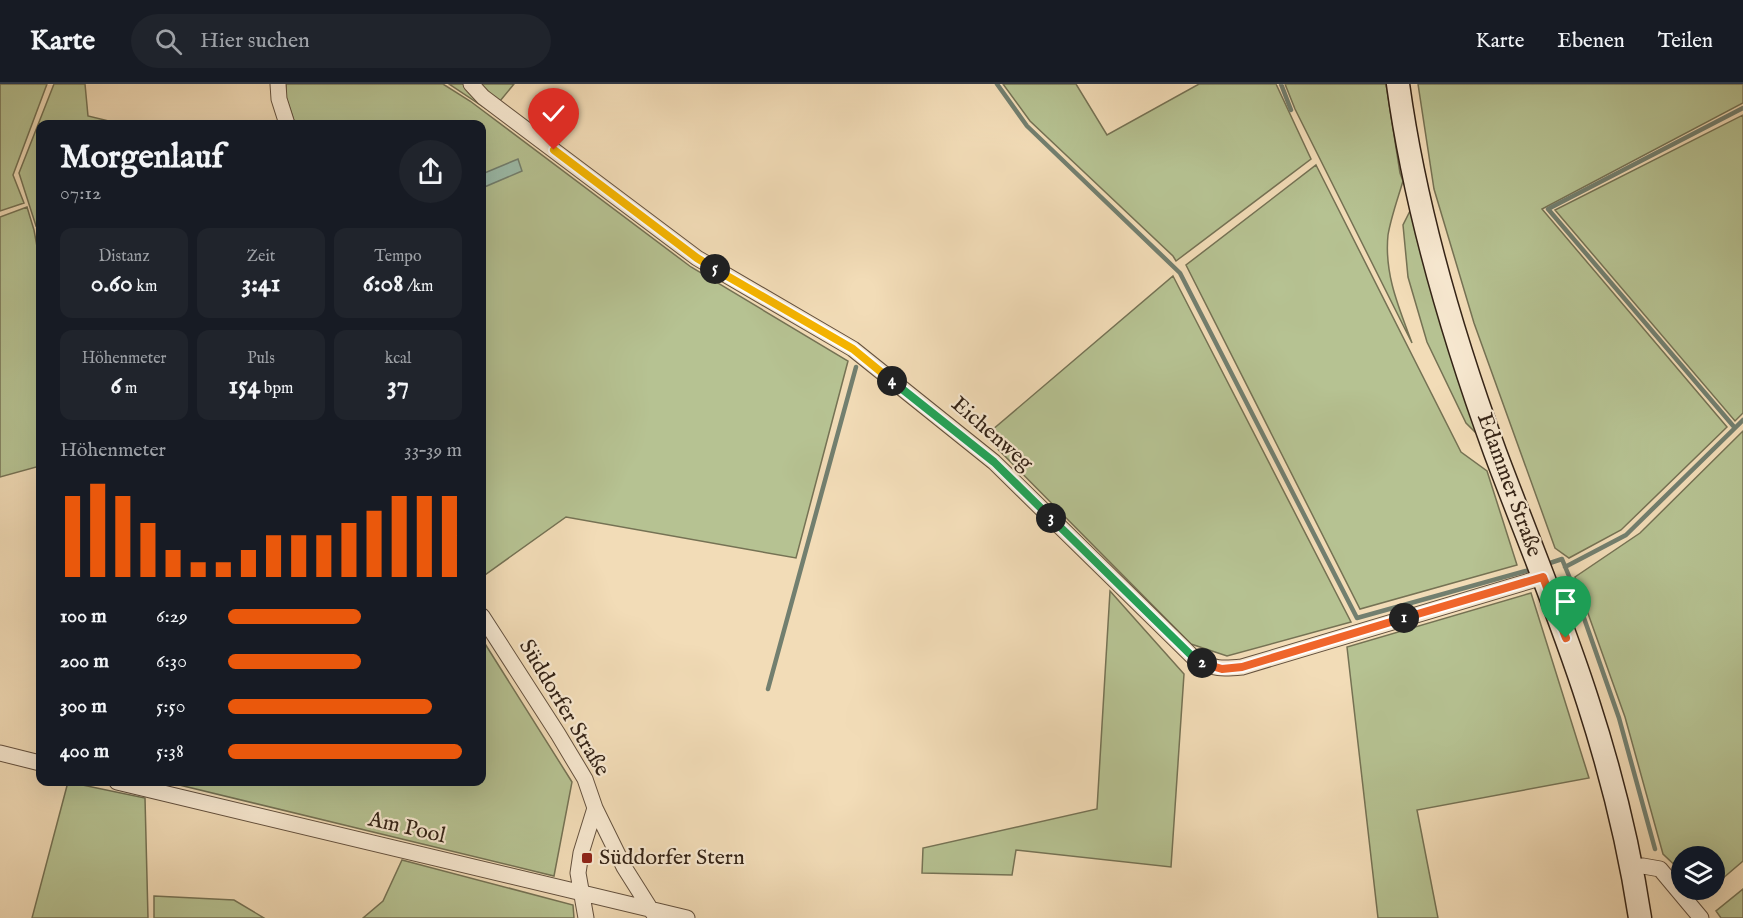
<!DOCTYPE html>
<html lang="de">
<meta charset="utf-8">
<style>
body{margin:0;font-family:"IM FELL English",serif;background:#20242c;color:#f1f3f6;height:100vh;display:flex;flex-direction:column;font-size:22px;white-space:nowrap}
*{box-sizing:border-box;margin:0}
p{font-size:20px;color:#9ea1a6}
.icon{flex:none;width:33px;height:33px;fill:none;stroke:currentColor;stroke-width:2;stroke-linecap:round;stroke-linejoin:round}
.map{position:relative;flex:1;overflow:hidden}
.side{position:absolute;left:36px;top:36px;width:450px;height:666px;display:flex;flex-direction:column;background:#171b24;border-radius:12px;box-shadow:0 6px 24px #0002}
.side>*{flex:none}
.controls{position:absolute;left:1671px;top:762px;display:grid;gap:12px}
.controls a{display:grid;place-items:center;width:54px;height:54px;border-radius:50%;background:#171b24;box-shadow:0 6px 24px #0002;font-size:30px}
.pin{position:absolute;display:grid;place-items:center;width:51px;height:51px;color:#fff;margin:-62px -26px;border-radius:50% 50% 50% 0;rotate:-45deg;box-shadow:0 0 6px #0007}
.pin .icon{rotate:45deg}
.km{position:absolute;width:30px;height:30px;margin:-15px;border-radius:50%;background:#222;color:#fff;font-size:16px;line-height:30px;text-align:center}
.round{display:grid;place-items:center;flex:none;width:63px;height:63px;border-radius:32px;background:#20242c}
.overview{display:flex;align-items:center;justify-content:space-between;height:102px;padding:0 24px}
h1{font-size:33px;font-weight:700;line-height:45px}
.stats{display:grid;grid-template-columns:repeat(3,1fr);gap:9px;height:102px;padding:6px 24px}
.stats div{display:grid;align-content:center;border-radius:12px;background:#20242c;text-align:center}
.stats b{font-size:26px;font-weight:700}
.stats small{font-size:16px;font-weight:400}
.stats p{font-size:16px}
.chart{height:168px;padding:12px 24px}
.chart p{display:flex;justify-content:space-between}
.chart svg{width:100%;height:108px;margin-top:6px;stroke:#ea580c;stroke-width:6}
ul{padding:0 24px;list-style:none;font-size:20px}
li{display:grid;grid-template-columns:96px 72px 1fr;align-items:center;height:45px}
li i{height:15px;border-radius:8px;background:#ea580c}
header{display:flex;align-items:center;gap:36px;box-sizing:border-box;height:84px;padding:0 30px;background:#171b24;border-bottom:2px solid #363941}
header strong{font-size:28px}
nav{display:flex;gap:33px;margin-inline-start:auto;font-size:21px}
.search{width:420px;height:54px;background:#20242c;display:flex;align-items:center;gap:15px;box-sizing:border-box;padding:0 21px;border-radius:33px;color:#9ea1a6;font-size:22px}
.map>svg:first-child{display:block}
.green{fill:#b6c292;stroke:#757254;stroke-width:1.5}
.water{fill:#9cbcaa;stroke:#727f6f;stroke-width:1.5}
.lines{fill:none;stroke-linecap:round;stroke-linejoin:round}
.stream{stroke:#727f6f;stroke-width:4.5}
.minor-casing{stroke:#64513e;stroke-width:17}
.secondary-casing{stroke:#342316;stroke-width:25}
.minor{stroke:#f7e8d0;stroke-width:15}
.secondary{stroke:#f7e8d0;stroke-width:22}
.split-1-casing{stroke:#fff;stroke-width:12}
.split-2-casing{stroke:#fff;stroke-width:12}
.split-3-casing{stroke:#fff;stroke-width:12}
.split-4-casing{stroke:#fff;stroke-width:12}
.split-5-casing{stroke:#fff;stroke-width:12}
.split-6-casing{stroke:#fff;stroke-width:12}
.split-1{stroke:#f0652b;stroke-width:8}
.split-2{stroke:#f0652b;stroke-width:8}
.split-3{stroke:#22a559;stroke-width:8}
.split-4{stroke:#22a559;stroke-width:8}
.split-5{stroke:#f5b400;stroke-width:8}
.split-6{stroke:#f5b400;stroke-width:8}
.poi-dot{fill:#8f2418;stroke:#f7e8d0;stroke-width:2}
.labels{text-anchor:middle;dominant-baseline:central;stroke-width:4.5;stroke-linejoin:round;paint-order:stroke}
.street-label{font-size:22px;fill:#342316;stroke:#f7e8d0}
.poi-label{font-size:22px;fill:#342316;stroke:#f7e8d0;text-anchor:start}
</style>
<header>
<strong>Karte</strong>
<div class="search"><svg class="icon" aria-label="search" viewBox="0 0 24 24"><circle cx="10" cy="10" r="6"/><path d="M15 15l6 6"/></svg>Hier suchen</div>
<nav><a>Karte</a><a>Ebenen</a><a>Teilen</a></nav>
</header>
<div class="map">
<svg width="1743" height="834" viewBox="0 0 1743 834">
<rect width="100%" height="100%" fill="#f2dcb7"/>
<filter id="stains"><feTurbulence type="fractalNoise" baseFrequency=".00333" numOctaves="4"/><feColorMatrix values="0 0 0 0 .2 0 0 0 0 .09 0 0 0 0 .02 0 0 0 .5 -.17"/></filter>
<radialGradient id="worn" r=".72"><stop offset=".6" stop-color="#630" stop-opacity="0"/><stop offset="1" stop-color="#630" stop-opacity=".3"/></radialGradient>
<path class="green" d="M0,0H47L13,91L24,119L0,127Z
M54,0H85L88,32L121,40H40V140L36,142L19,89Z
M286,0H443L470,17L691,183L848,277L796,474L566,433L482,493V40H295L286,13Z
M449,0H514L491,28Z
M1003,0H1076L1107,51L1199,0H1276L1311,75L1176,177L1173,172L1030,37Z
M1285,0H1386L1400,89L1403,97C1398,114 1391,133 1388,151C1384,190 1399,224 1412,259L1295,25Z
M1418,0H1743V19L1542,125L1727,343L1621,446L1569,474L1555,464L1474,239L1434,105Z
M1743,31V329L1735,337L1555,126Z
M1316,81L1461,368L1487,387L1517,481L1360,525L1186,181Z
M27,123L34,146L40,179V382L0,393V133Z
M1411,125L1481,354L1466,339L1427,258L1408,193L1403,141Z
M1173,192L1351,538L1227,572L1191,560L985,352Z
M1743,347V777L1715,801L1714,772H1682L1681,787L1663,770L1625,633L1575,493L1640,449Z
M1110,507L1184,590L1171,783L1016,766L1012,791L922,789L923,764L1097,725Z
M1531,509L1589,694L1417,726L1438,834H1378L1347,563Z
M482,555L572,698L554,792L167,698H482Z
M68,698L145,714L148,834H32Z
M402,776L573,821L574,834H363L383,817Z
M1743,805V834H1721L1716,827Z
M154,812L234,816L264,834H154Z"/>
<path class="water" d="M518,75L522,87L482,104V90Z"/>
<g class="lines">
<path class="stream" d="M997,0L1027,42L1180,189L1357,534L1533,485
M1281,0L1291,26
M1735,344L1548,125L1743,24
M1547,480L1562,475L1571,497L1619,634L1655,765
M1565,483L1626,451L1743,336
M768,605L856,283"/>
<defs>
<path id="minor" d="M278,0L279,15L287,40
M471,0L483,13L697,174L853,265L994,378L1196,576C1215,585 1221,585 1242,583L1543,493
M482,532L558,650L585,695L595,724L624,783L653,829
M0,669L40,679
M117,698L687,834
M1632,783L1643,782L1660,785L1701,834
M586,834L578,789L581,769L595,724"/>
<path id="secondary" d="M1398,0C1415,124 1452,250 1495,368C1526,451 1561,533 1588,618C1611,689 1629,761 1640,834"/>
</defs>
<use href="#minor" class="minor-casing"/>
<use href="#secondary" class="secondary-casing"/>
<use href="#minor" class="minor"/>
<use href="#secondary" class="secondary"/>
</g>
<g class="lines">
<defs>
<path id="split-1" d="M1404,534L1543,493L1566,554"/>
<path id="split-2" d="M1202,579L1222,585L1242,583L1404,534"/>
<path id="split-3" d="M1051,434L1196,576L1202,579"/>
<path id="split-4" d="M892,297L994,378L1051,434"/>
<path id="split-5" d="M715,185L853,265L892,297"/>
<path id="split-6" d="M554,66L697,174L715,185"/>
</defs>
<use href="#split-1" class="split-1-casing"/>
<use href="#split-2" class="split-2-casing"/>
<use href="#split-3" class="split-3-casing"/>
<use href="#split-4" class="split-4-casing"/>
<use href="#split-5" class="split-5-casing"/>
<use href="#split-6" class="split-6-casing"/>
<use href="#split-1" class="split-1"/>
<use href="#split-2" class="split-2"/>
<use href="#split-3" class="split-3"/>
<use href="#split-4" class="split-4"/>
<use href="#split-5" class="split-5"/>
<use href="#split-6" class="split-6"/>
</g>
<rect class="poi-dot" x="581" y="768" width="12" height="12" rx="3"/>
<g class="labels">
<g class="street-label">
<text transform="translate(992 350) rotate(41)">Eichenweg</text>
<text transform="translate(1509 401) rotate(70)">Edammer Straße</text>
<text transform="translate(564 624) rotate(59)">Süddorfer Straße</text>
<text transform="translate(407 744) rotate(13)">Am Pool</text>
</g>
<g class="poi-label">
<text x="599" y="774">Süddorfer Stern</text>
</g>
</g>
<rect width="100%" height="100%" filter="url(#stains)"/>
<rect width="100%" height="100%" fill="url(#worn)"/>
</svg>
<div class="controls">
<a><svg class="icon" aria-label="layers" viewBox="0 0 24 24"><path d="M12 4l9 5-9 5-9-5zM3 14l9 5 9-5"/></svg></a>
</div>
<div class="pin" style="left:1566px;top:554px;background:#1e9e55"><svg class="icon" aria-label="arrive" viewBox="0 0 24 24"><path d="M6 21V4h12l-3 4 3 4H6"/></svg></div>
<div class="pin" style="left:554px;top:66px;background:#d93025"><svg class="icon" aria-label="check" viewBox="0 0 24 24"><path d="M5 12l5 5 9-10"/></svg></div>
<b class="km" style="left:1404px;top:534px">1</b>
<b class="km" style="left:1202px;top:579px">2</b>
<b class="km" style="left:1051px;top:434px">3</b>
<b class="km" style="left:892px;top:297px">4</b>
<b class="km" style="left:715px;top:185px">5</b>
<section class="side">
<div class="overview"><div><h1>Morgenlauf</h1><p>07:12</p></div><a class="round"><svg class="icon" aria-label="share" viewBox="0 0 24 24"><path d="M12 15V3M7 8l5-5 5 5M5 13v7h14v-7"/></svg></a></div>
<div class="stats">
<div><p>Distanz</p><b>0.60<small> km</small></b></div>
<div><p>Zeit</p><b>3:41</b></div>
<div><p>Tempo</p><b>6:08<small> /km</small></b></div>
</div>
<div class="stats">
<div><p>Höhenmeter</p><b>6<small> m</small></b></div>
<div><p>Puls</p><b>154<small> bpm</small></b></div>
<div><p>kcal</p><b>37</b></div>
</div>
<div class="chart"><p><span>Höhenmeter</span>33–39 m</p>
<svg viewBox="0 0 160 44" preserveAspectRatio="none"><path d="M5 44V11M15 44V6M25 44V11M35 44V22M45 44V33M55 44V38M65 44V38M75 44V33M85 44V27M95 44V27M105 44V27M115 44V22M125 44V17M135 44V11M145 44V11M155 44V11"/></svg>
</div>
<ul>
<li><b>100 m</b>6:29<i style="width:57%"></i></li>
<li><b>200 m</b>6:30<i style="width:57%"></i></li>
<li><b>300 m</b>5:50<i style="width:87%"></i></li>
<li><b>400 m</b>5:38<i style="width:100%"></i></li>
</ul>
</section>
</div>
